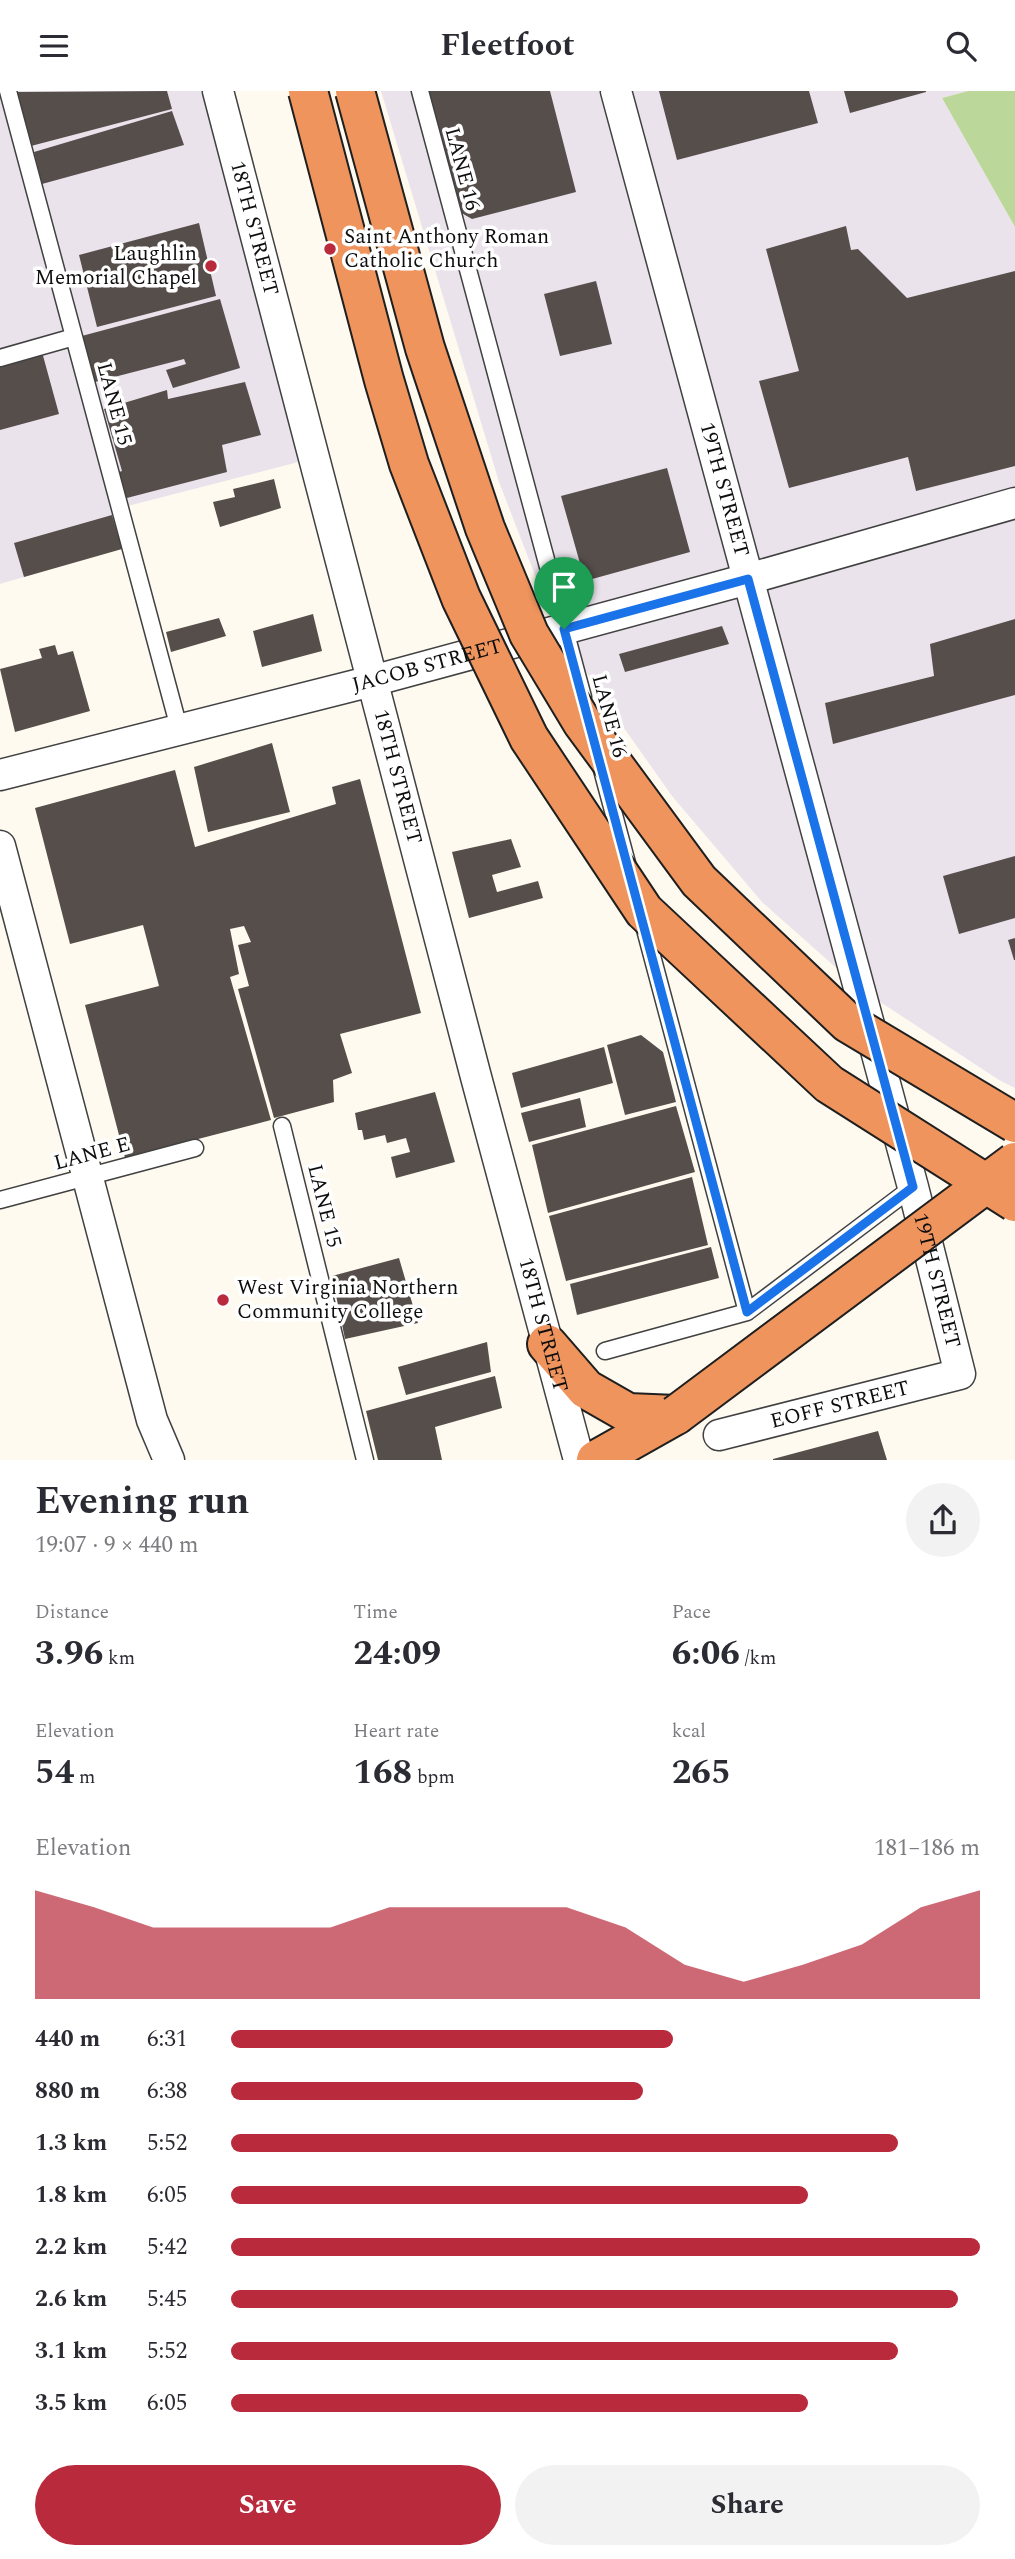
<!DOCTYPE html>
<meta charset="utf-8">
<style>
body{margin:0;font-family:Spectral,serif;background:#f2f2f3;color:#2b2b33;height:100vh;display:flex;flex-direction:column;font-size:26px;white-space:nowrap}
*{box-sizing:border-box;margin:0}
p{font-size:23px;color:#7c7c81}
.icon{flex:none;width:38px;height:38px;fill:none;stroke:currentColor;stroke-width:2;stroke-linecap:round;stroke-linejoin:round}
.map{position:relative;height:1369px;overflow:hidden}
.drawer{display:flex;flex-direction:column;background:#fff;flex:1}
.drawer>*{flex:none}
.pin{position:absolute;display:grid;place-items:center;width:60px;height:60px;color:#fff;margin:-72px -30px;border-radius:50% 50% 50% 0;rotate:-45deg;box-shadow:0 0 7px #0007}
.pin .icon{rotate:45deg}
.round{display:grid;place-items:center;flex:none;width:74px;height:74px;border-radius:37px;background:#f2f2f3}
.headline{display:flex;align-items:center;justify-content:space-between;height:119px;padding:0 35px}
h1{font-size:38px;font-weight:700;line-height:52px}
.metrics{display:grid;grid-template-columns:repeat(3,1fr);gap:10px;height:119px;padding:7px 35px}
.metrics div{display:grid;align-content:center}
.metrics b{font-size:35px;font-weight:700}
.metrics small{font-size:19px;font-weight:400}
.metrics p{font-size:19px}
.chart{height:196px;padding:14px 35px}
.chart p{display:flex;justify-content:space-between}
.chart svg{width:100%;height:126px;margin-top:7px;fill:#b92a3c;opacity:.7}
.button{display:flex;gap:14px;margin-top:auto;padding:14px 35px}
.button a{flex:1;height:80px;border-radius:42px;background:#b92a3c;color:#fff;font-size:28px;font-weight:700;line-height:80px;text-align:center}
.button a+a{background:#f2f2f3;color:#2b2b33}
ul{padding:0 35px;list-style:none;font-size:23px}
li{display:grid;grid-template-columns:112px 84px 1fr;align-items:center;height:52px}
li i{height:18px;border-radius:9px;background:#b92a3c}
header{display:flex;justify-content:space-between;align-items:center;height:91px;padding:0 35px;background:#fff;font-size:32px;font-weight:700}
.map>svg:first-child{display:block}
.industrial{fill:#eae3ec}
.forest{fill:#bbd89a}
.building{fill:#564e4b}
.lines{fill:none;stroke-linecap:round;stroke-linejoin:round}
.service-casing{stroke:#414141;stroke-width:19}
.minor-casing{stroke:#414141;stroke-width:33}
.motorway-casing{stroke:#1f1f1f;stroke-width:42}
.service{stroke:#fff;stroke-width:16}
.minor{stroke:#fff;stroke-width:30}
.motorway{stroke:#ef945d;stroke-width:38}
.motorway-bridge-casing{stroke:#1f1f1f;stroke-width:42;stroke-linecap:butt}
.motorway-bridge{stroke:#ef945d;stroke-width:38}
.route-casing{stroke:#fff;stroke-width:14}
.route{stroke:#1a73e8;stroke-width:9}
.poi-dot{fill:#b92a3c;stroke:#fff;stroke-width:2.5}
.labels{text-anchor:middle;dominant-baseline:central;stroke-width:7;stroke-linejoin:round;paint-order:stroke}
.street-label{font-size:21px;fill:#0e0e0e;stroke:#fff}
.poi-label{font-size:21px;fill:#0e0e0e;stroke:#fff;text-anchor:start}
</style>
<header><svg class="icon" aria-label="menu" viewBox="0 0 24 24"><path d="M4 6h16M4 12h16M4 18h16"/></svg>Fleetfoot<svg class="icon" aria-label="search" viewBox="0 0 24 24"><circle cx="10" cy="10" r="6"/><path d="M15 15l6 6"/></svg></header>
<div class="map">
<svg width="1015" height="1369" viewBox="0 0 1015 1369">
<rect width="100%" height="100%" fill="#fefaef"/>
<path class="industrial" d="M0,0H218L314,367L120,417L130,455L0,493Z
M381,0H968L942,7L1015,136V997L999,989L859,897L762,811L672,705L595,596L545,510L499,391Z"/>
<path class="forest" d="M968,0H1015V136L942,7Z"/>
<path class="building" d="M167,0L172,18L31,55L15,1Z
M427,0H550L576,101L472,128L458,120Z
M659,0H809L818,32L677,69Z
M844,0H926V1L850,22Z
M172,20L184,54L42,93L34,61Z
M199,132L216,205L97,236L79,164Z
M846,135L851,159L858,158L907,207L1015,180V375L916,400L908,366L789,397L759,290L799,280L766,158Z
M596,190L612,253L560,265L544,203Z
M220,208L240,277L173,297L166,279L186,273L184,268L91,292L78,246Z
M42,261L59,323L0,339V272Z
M245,291L261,344L222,354L227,381L123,408L116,382L122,380L104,318L167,299L168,308Z
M667,377L690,461L585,490L561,405Z
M274,388L281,417L220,436L213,411L235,406L233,398Z
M112,424L122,458L24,486L14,452Z
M313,523L322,560L262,576L253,540Z
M219,527L226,545L171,561L166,541Z
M1015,528V604L833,653L825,612L934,585L930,553Z
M722,535L729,553L625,581L619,563Z
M55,554L58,564L73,560L90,620L15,641L0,578L42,567L39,558Z
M272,652L290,721L208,741L194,676Z
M175,679L195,756L336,713L332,696L360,688L421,922L340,943L352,982L333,989L334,1011L274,1027L238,898L249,895L238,854L251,851L244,835L230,838L239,883L230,886L271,1029L125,1067L85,914L159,895L143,834L70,853L35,717Z
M511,748L521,776L492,784L497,801L538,790L543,807L469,827L452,761Z
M1015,765V827L959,843L943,785Z
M1015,847V869H1014L1008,849Z
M641,944L663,961L676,1011L625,1024L607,954Z
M604,956L613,992L521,1017L512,982Z
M435,1001L455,1071L396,1087L391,1066L410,1061L406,1047L387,1052L385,1044L364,1049L362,1039H358L355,1022Z
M580,1007L586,1036L529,1051L521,1022Z
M676,1015L695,1081L548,1122L532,1054Z
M692,1086L708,1154L566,1190L549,1125Z
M711,1156L719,1187L577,1224L570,1193Z
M399,1167L418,1232L345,1248L332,1185Z
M487,1251L491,1281L406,1304L398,1276Z
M495,1285L502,1317L435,1336L442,1369H378L366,1320Z
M878,1340L887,1369H773V1368Z"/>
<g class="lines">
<defs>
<path id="service" d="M8,0L179,637
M420,0L583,606
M0,267L74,246
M602,679L627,772
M643,831L747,1221
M282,1035L365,1369
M0,1109L195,1057
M605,1260L747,1221L913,1096"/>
<g id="minor">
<path id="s1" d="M218,0L476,986L579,1369"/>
<path id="s2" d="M616,0L913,1096L960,1283L719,1344"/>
<path id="s3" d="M0,684L372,590L748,488L1015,412"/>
<path d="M0,755L152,1329L169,1369"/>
</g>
<path id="motorway" d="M547,1253L586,1298L628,1322L676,1324
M596,1369L676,1324"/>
</defs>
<use href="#service" class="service-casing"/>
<use href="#minor" class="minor-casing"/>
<use href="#motorway" class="motorway-casing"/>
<use href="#service" class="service"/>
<use href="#minor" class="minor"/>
<use href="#motorway" class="motorway"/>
<defs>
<path id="motorway-bridge" d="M308,0L384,289L409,373L461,507L529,647L644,820L829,993L1015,1111
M355,0L425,257L485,437L529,543L582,631L699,790L848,932L1015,1032
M676,1324L1015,1071"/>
</defs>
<use href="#motorway-bridge" class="motorway-bridge-casing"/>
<use href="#motorway-bridge" class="motorway-bridge"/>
</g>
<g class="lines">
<defs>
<path id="route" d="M748,488L913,1096L747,1221L564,538Z"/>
</defs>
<use href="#route" class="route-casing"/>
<use href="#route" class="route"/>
</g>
<g class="poi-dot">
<circle cx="330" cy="158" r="7"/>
<circle cx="211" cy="175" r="7"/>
<circle cx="223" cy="1209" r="7"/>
</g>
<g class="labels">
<g class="street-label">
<text transform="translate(462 78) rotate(75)">LANE 16</text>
<text stroke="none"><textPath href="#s1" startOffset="142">18TH STREET</textPath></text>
<text transform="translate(114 313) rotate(75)">LANE 15</text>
<text stroke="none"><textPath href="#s2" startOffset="413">19TH STREET</textPath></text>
<text stroke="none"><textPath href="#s3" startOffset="441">JACOB STREET</textPath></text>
<text transform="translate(609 625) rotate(75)">LANE 16</text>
<text stroke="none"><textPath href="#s1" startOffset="709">18TH STREET</textPath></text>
<text transform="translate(92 1063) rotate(-15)">LANE E</text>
<text transform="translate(324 1115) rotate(76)">LANE 15</text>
<text stroke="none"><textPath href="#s2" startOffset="1232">19TH STREET</textPath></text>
<text stroke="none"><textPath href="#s1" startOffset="1276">18TH STREET</textPath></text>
<text transform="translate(840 1314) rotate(-14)">EOFF STREET</text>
</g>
<g class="poi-label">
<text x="344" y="146">Saint Anthony Roman<tspan x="344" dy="24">Catholic Church</tspan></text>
<text x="197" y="163" text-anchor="end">Laughlin<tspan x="197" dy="24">Memorial Chapel</tspan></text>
<text x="237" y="1197">West Virginia Northern<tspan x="237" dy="24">Community College</tspan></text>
</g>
</g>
</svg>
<div class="pin" style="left:564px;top:538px;background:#1e9e55"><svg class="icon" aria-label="arrive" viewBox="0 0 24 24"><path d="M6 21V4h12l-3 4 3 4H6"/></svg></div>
</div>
<section class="drawer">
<div class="headline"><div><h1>Evening run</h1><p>19:07 · 9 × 440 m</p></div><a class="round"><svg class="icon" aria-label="share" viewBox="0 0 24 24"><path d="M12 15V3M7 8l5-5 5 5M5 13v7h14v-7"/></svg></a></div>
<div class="metrics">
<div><p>Distance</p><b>3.96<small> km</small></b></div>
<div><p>Time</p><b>24:09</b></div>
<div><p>Pace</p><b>6:06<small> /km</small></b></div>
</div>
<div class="metrics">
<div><p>Elevation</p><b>54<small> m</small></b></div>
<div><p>Heart rate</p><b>168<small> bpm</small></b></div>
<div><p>kcal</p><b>265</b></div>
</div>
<div class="chart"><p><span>Elevation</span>181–186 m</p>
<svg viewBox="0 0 160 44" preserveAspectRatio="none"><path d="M0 44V6L10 12L20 19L30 19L40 19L50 19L60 12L70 12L80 12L90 12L100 19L110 32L120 38L130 32L140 25L150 12L160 6V44z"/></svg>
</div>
<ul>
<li><b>440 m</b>6:31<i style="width:59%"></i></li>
<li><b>880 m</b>6:38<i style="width:55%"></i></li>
<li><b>1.3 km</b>5:52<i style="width:89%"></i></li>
<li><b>1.8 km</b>6:05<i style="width:77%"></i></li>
<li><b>2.2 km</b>5:42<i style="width:100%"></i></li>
<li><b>2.6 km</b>5:45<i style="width:97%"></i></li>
<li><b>3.1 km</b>5:52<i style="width:89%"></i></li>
<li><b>3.5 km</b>6:05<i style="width:77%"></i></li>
</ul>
<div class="button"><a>Save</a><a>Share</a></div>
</section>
